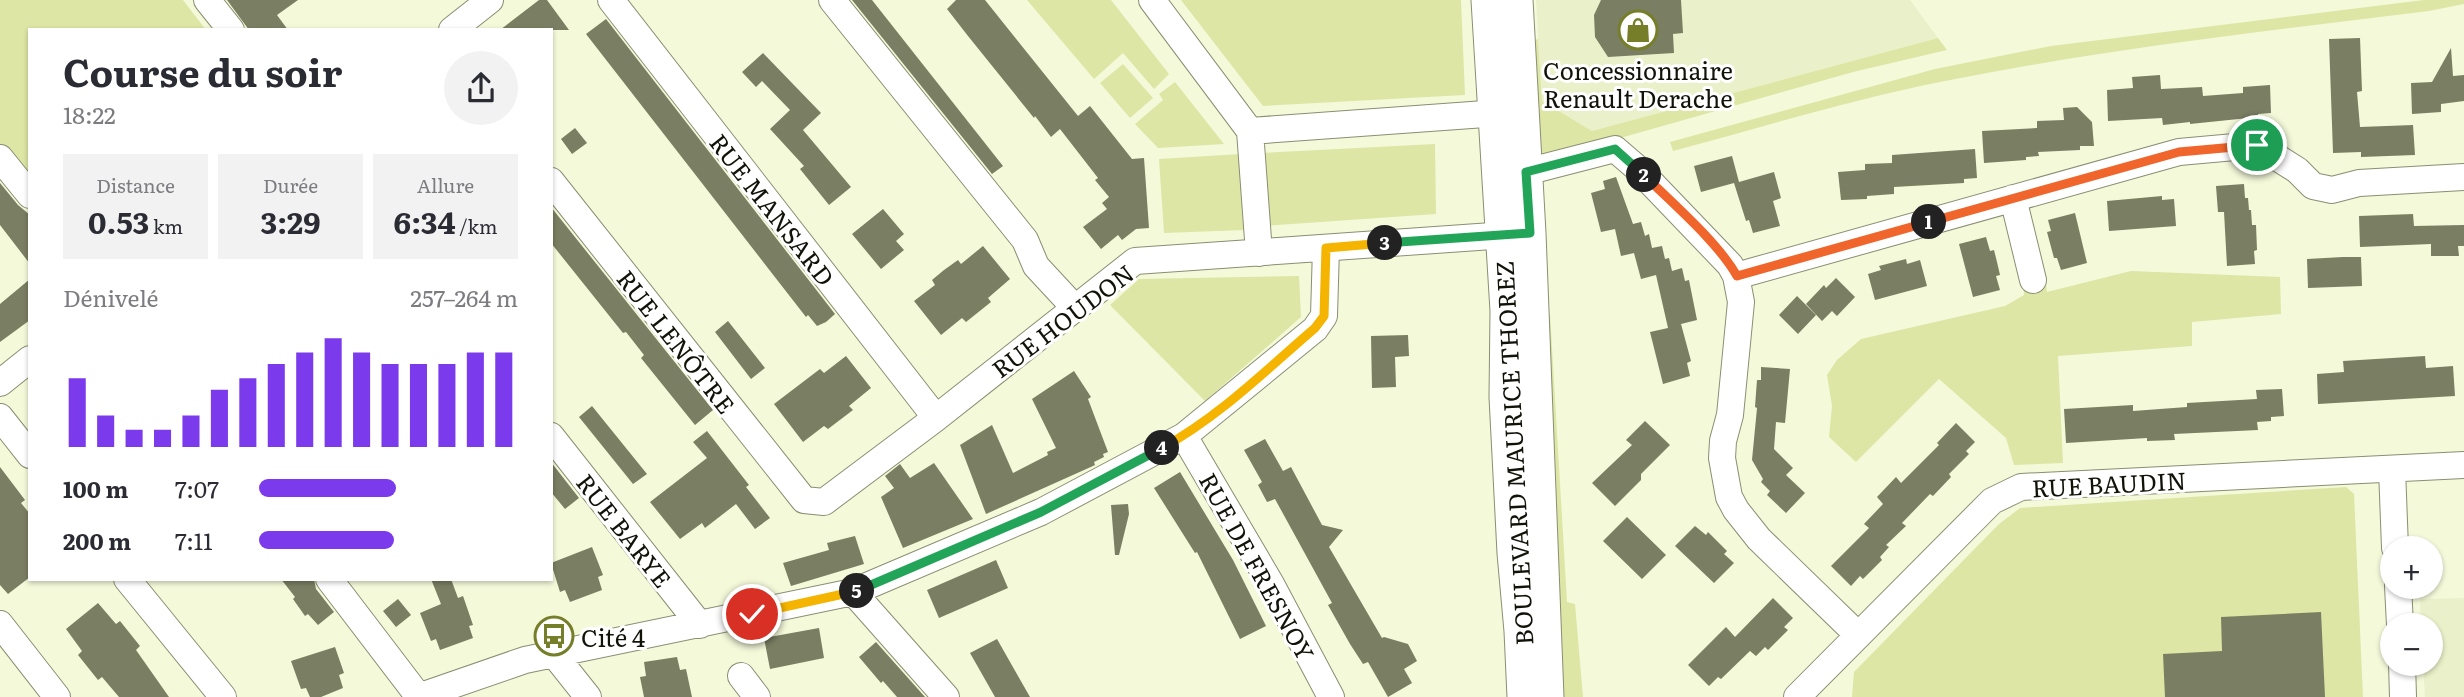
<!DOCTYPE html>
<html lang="fr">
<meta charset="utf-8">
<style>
body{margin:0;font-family:Literata,serif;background:#f2f2f3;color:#2b2b33;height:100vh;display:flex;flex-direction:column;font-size:26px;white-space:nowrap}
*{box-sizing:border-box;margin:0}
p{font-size:23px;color:#7c7c81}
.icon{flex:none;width:38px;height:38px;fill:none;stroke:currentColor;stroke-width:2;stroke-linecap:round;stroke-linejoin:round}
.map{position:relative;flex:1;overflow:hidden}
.side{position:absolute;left:28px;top:28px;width:525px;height:553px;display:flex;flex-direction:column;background:#fff;border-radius:0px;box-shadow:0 2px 5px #0004}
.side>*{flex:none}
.fabs{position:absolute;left:2380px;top:536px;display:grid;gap:14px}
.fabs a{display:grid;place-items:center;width:63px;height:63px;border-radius:50%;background:#fff;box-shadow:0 2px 5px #0004;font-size:35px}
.pin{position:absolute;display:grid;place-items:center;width:60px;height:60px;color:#fff;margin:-30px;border:4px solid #fff;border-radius:50%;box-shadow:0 2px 7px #0007}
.km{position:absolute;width:35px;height:35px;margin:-18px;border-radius:50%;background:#222;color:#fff;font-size:19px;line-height:35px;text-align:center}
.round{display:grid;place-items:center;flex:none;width:74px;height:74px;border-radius:37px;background:#f2f2f3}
.summary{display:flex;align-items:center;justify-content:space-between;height:119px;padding:0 35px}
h1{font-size:38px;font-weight:700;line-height:52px}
.metrics{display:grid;grid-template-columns:repeat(3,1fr);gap:10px;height:119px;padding:7px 35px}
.metrics div{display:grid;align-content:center;border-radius:0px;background:#f2f2f3;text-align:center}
.metrics b{font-size:30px;font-weight:700}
.metrics small{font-size:19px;font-weight:400}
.metrics p{font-size:19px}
.chart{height:196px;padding:14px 35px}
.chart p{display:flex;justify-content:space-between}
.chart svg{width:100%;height:126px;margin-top:7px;stroke:#7c3aed;stroke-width:6}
ul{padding:0 35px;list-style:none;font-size:23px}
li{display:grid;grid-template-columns:112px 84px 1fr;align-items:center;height:52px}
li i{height:18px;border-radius:9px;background:#7c3aed}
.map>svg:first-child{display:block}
.built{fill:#eaf0c9}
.green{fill:#dde6a5}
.building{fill:#7a7e62}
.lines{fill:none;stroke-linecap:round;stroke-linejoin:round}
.minor-casing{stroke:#8a8e72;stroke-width:28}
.tertiary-casing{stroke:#8a8e72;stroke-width:35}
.minor{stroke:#fff;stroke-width:26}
.tertiary{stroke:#fff;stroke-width:33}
.split-1-casing{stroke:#fff;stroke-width:14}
.split-2-casing{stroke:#fff;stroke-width:14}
.split-3-casing{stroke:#fff;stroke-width:14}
.split-4-casing{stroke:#fff;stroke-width:14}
.split-5-casing{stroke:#fff;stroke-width:14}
.split-6-casing{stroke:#fff;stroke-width:14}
.split-1{stroke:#f0652b;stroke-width:9}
.split-2{stroke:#f0652b;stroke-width:9}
.split-3{stroke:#22a559;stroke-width:9}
.split-4{stroke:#f5b400;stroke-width:9}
.split-5{stroke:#22a559;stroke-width:9}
.split-6{stroke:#f5b400;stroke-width:9}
.labels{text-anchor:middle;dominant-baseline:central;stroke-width:6;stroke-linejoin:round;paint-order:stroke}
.poi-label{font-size:24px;fill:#111208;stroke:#fff}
.street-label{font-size:24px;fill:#111208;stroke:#fff}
</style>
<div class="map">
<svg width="2464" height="697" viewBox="0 0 2464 697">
<rect width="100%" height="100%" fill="#f4f9da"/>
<path class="built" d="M1536,0H1910L1938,38L1592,131L1542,101Z
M2464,598V697H2425L2423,663H2431V625H2421L2420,599Z"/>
<path class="green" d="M0,0H183L206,30H30V184L0,146Z
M1027,0H1111L1169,74L1154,89L1123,53L1094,79Z
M1181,0H1461L1465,95L1263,106Z
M2424,0H2464V4L2429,11C2267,31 2105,49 1945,81C1853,99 1763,127 1673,151L1670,142L1935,69L2051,46Z
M1538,38L1542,101L1592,131L1938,38L1947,50L1853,72L1546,159L1532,149L1526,52Z
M1123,64L1153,98L1130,118L1100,83Z
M1175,82L1224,144L1158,148L1135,124L1163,100L1159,94Z
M1435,144L1436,214L1264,226L1260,153Z
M1241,154L1244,230L1164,233L1159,159Z
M2131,271L2280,277L2281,314L2192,322V346L2058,356L2063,463L2014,465L2006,438L1939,379L1856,462L1829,437L1832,406L1827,375L1837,360L1861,339L2005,306L2024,295L2023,281L2045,275L2047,292Z
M1299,276L1301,317L1205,401L1110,305L1139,279Z
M1542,314H1550L1567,602L1575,604L1583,697H1555Z
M2346,487L2354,494L2363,697H1852L1854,672L1999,524L2020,508Z"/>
<path class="building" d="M227,0H298L277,15L288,30H249Z
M539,0H547L569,30H500Z
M852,0H872L1003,166L992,174Z
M956,0H985L1078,116L1090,106L1132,159L1144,158L1149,228L1136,229L1122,240L1118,235L1101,249L1083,227L1107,209L1102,203L1109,197L1095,180L1098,178L1060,129L1051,137L1035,116L1034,118L968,36L947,9Z
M1601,0H1681L1683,33L1673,34L1674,53L1608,57L1595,37L1594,15Z
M606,19L835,314L826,322L817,326L808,315L806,317L586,34Z
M2360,38L2362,91L2357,92L2360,127L2413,125L2415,155L2361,157V152L2333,153L2329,39Z
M2451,48L2453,76L2464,75V101L2441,104V112L2412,114L2411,83L2432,82Z
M763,53L821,113L803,130L851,187L829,205L800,169L804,166L770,129L790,110L762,81L756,87L742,72Z
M2160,75L2161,89L2202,87L2203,96L2243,93V87L2270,85L2271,113L2258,114V117L2190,124V122L2163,125L2162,118L2108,121L2107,90L2133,88L2132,77Z
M2077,107L2092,122L2094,146H2080V150L2038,152L2039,156L2026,157V160L1984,163L1982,131L2037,128V121L2064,120L2063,108Z
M575,128L587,143L572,154L561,139Z
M1975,149L1977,178L1964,179V183L1894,187V194L1867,196V199L1841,200L1838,172L1865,170V164L1892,163V155Z
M1732,156L1739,182L1774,172L1781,198L1773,201L1780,226L1753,233L1749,220L1746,221L1734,183L1701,192L1694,166Z
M1616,177L1633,224L1641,222L1645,236L1649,234L1652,248L1662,246L1665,259L1669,258L1672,271L1682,268L1685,281L1689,280L1697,320L1673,326L1681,324L1691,361L1687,363L1690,376L1663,384L1650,332L1668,328L1656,275L1641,279L1634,253L1621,256L1615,229L1601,232L1591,193L1605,189L1603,181Z
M0,183L18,205L30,215V264L0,225Z
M2244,184L2245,198H2248L2249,210H2251L2252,225H2256L2257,250L2254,251L2255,264L2227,266L2224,212H2218L2216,186Z
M2162,196V200L2174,199L2176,226L2109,231L2107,201Z
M551,207L713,410L695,425L641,358L644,355L626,332L623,333L551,243Z
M883,209L904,234L896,241L904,250L881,269L852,234Z
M2075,213L2087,263L2061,270L2057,258H2054L2047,232L2051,231L2048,220Z
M2413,214L2414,226L2464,225V246H2458L2459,256H2431V244L2360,247L2359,216Z
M1986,237L1990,251L1994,250L1997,262L2000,275L1996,276L2000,290L1973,297L1959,244Z
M983,246L1010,279L988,298L991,302L966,322L962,318L941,335L914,301L935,285L932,280L944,270L958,260L961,264Z
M2343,257H2361L2362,286L2308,288L2307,259Z
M1906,259L1907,264L1920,260L1927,286L1875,300L1868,274L1881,270L1879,266Z
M1836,278L1855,297L1837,316L1832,311L1822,321L1806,304L1824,285L1826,288Z
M30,279V320L0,342V304Z
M1797,296L1816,315L1798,334L1779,315Z
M728,321L765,368L751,379L715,332Z
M1408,335L1409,356L1395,357L1396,387L1372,388L1371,336Z
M846,356L871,388L849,406L853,410L828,429L824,426L803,442L774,404L820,369L824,373Z
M2425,356L2426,368L2453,366L2455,396L2318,404L2317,374L2344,372L2343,361Z
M1761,367L1790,369L1785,423L1776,422L1774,449L1793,468L1786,475L1805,493L1786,513L1767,495L1770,491L1761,482L1763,479L1752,460L1757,408L1755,407L1756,393L1757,380H1761Z
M1074,371L1091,397L1088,399L1108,452L1103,454L1104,457L1094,462L1095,465L1093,466L986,514L960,445L992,425L1013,473L1048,455L1047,452L1056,448L1032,399Z
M2282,389L2284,416L2271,417V421L2257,422L2258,430L2174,434L2175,440L2147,441V438L2066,443L2064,409L2133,405V411L2187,407V403L2257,399L2256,390Z
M592,406L647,474L633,484L579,417Z
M1645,421L1670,445L1641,474V480L1615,506L1592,483L1632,445L1626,440Z
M1956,423L1975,442L1966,451L1969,454L1949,474L1951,477L1933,496L1930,494L1902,523L1906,526L1886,545L1889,547L1880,557L1882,560L1863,579L1860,576L1851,586L1831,566L1869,528L1864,524L1883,504L1877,497L1896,477L1901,483L1939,445L1937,443Z
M707,431L749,485L746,487L770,518L755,529L736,504L705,528L702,523L680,539L650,502L707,458L693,442Z
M1265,439L1283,471L1291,467L1322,525L1343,530L1329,547L1382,638L1384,637L1408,644L1417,661L1404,669L1412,683L1388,697L1368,662L1363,664L1350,644L1328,605L1332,603L1275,499L1267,502L1258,485L1262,482L1244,450Z
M551,462L579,498L565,509L551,492Z
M934,463L973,519L903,548L881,497L894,488L885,476L900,464L910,478Z
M0,467L25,500L21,503L30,514V577L8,594L0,585Z
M1180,472L1233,560L1266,626L1240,639L1197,552L1195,553L1154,488Z
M1128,504L1129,514L1119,555H1115L1111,505Z
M1627,517L1666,555L1642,579L1603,541Z
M1695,526L1706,535L1708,532L1727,551L1724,554L1734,563L1714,583L1675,546Z
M855,536L864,564L791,586L783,563L829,550L827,543Z
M592,547L603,575L598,577L602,590L570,602L565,590L560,592L551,563Z
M996,560L1008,588L939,618L927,590Z
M281,579H314L316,589L334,612L318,625L308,614L305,616L293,599L295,597Z
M431,579H451L458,598L463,596L473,625L469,626L473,638L440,650L436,639L431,641L420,613L441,604Z
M1773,598L1793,618L1784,627L1788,630L1768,650L1765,647L1756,656L1750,651L1721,679L1718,677L1709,686L1688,665L1726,627L1735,637Z
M398,599L411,615L396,627L383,611Z
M98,603L116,624L120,621L140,646L136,650L169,697H119L102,677L98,680L78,655L82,651L66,629Z
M2321,612L2325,697H2165L2163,654L2222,651L2221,617Z
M819,628L824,658L770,669L764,638Z
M997,639L1030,697H995L970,653Z
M876,642L925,697H897L883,681L881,683L859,657Z
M335,647L344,673L339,675L343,688L321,697H310L306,688L301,689L291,661Z
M677,657L680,670L686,669L692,697H644L640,677L646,676L644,662Z"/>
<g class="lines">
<defs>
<path id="minor" d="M207,0L231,30
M611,0L936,418
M832,0L1025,240L1036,266L1074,307
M1152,0L1250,131L1259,253
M452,30L490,0
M1250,131L1513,112
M0,158L30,195
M1526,172L1615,149L1637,168L1730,265L1736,276L1741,302L1730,415L1723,441L1722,458L1729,497L1736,510L1759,539L1858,635
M551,181L804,500L824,502L936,418L1135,261L1521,234
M2013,198L2033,280
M1736,276L2179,152L2257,145L2297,170L2313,186L2332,190L2359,183L2464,177
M0,383L30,359
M0,417L30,455
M551,436L700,625
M1184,436L1271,584L1331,697
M2392,469L2395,548
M127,579L223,697
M329,579L419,697
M2398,586L2400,625
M853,592L946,697
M0,624L57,697
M553,653L588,697
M2402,663L2403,697
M741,676L757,697
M418,697L525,660L853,592L1041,512L1184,436L1315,329L1324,316L1326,248
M1797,697L1992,501L2021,487L2464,465"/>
<path id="tertiary" d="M1488,0L1507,311L1506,397L1514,553L1521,631L1524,697
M1516,0L1529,233L1547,697"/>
</defs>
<use href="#minor" class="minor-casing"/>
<use href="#tertiary" class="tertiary-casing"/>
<use href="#minor" class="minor"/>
<use href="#tertiary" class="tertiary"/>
</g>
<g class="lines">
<defs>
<path id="split-1" d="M1929,222L2179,152L2257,145"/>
<path id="split-2" d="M1644,175C1673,204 1717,241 1737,276L1929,222"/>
<path id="split-3" d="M1385,243L1530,233L1526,172L1615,149L1644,175"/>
<path id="split-4" d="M1162,448C1219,417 1266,370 1315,328L1324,316L1326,248L1385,243"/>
<path id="split-5" d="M857,591L1041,512L1162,448"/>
<path id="split-6" d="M752,614L857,591"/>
</defs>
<use href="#split-1" class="split-1-casing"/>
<use href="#split-2" class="split-2-casing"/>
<use href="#split-3" class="split-3-casing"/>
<use href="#split-4" class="split-4-casing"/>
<use href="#split-5" class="split-5-casing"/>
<use href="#split-6" class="split-6-casing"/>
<use href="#split-1" class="split-1"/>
<use href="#split-2" class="split-2"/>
<use href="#split-3" class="split-3"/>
<use href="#split-4" class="split-4"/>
<use href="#split-5" class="split-5"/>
<use href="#split-6" class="split-6"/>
</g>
<defs>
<symbol id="shop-ring" viewBox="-11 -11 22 22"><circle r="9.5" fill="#fff" stroke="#767e29" stroke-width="1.5"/><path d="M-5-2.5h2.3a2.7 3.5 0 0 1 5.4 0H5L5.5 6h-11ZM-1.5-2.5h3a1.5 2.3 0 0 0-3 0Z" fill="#767e29"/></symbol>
<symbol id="bus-ring" viewBox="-11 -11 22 22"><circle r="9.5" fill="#fff" stroke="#767e29" stroke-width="1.5"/><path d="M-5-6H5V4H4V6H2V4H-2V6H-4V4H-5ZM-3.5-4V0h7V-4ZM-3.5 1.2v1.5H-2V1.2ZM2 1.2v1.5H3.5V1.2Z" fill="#767e29"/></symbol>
</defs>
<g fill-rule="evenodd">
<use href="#shop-ring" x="1616" y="8" width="44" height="44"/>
<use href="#bus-ring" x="532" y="614" width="44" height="44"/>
</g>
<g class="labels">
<g class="poi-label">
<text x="1638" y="69">Concessionnaire<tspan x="1638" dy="28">Renault Derache</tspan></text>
<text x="581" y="636" text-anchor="start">Cité 4</text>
</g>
<g class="street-label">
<text transform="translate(773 209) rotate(52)">RUE MANSARD</text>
<text transform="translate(1062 320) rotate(-37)">RUE HOUDON</text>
<text transform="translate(677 341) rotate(52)">RUE LENÔTRE</text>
<text transform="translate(1513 453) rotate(-93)">BOULEVARD MAURICE THOREZ</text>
<text transform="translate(2109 483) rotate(-3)">RUE BAUDIN</text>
<text transform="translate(625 530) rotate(52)">RUE BARYE</text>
<text transform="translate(1258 566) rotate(61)">RUE DE FRESNOY</text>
</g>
</g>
</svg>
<div class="fabs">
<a>+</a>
<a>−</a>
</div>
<div class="pin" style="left:2257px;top:145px;background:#1e9e55"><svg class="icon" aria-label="arrive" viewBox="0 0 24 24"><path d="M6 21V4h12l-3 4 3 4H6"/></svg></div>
<div class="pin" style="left:752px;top:614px;background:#d93025"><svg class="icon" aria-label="check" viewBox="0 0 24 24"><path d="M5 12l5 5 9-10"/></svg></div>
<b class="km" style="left:1929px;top:222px">1</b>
<b class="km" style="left:1644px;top:175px">2</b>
<b class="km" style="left:1385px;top:243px">3</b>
<b class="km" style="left:1162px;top:448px">4</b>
<b class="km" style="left:857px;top:591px">5</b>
<section class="side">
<div class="summary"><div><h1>Course du soir</h1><p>18:22</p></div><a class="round"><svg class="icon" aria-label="share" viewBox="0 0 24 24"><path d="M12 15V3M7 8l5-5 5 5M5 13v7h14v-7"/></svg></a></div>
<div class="metrics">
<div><p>Distance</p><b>0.53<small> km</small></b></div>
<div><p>Durée</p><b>3:29</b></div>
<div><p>Allure</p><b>6:34<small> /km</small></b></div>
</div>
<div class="chart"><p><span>Dénivelé</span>257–264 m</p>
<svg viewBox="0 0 160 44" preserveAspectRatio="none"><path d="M5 44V20M15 44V33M25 44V38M35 44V38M45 44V33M55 44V24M65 44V20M75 44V15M85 44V11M95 44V6M105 44V11M115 44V15M125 44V15M135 44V15M145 44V11M155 44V11"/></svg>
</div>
<ul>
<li><b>100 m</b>7:07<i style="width:53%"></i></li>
<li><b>200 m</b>7:11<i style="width:52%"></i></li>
</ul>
</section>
</div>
